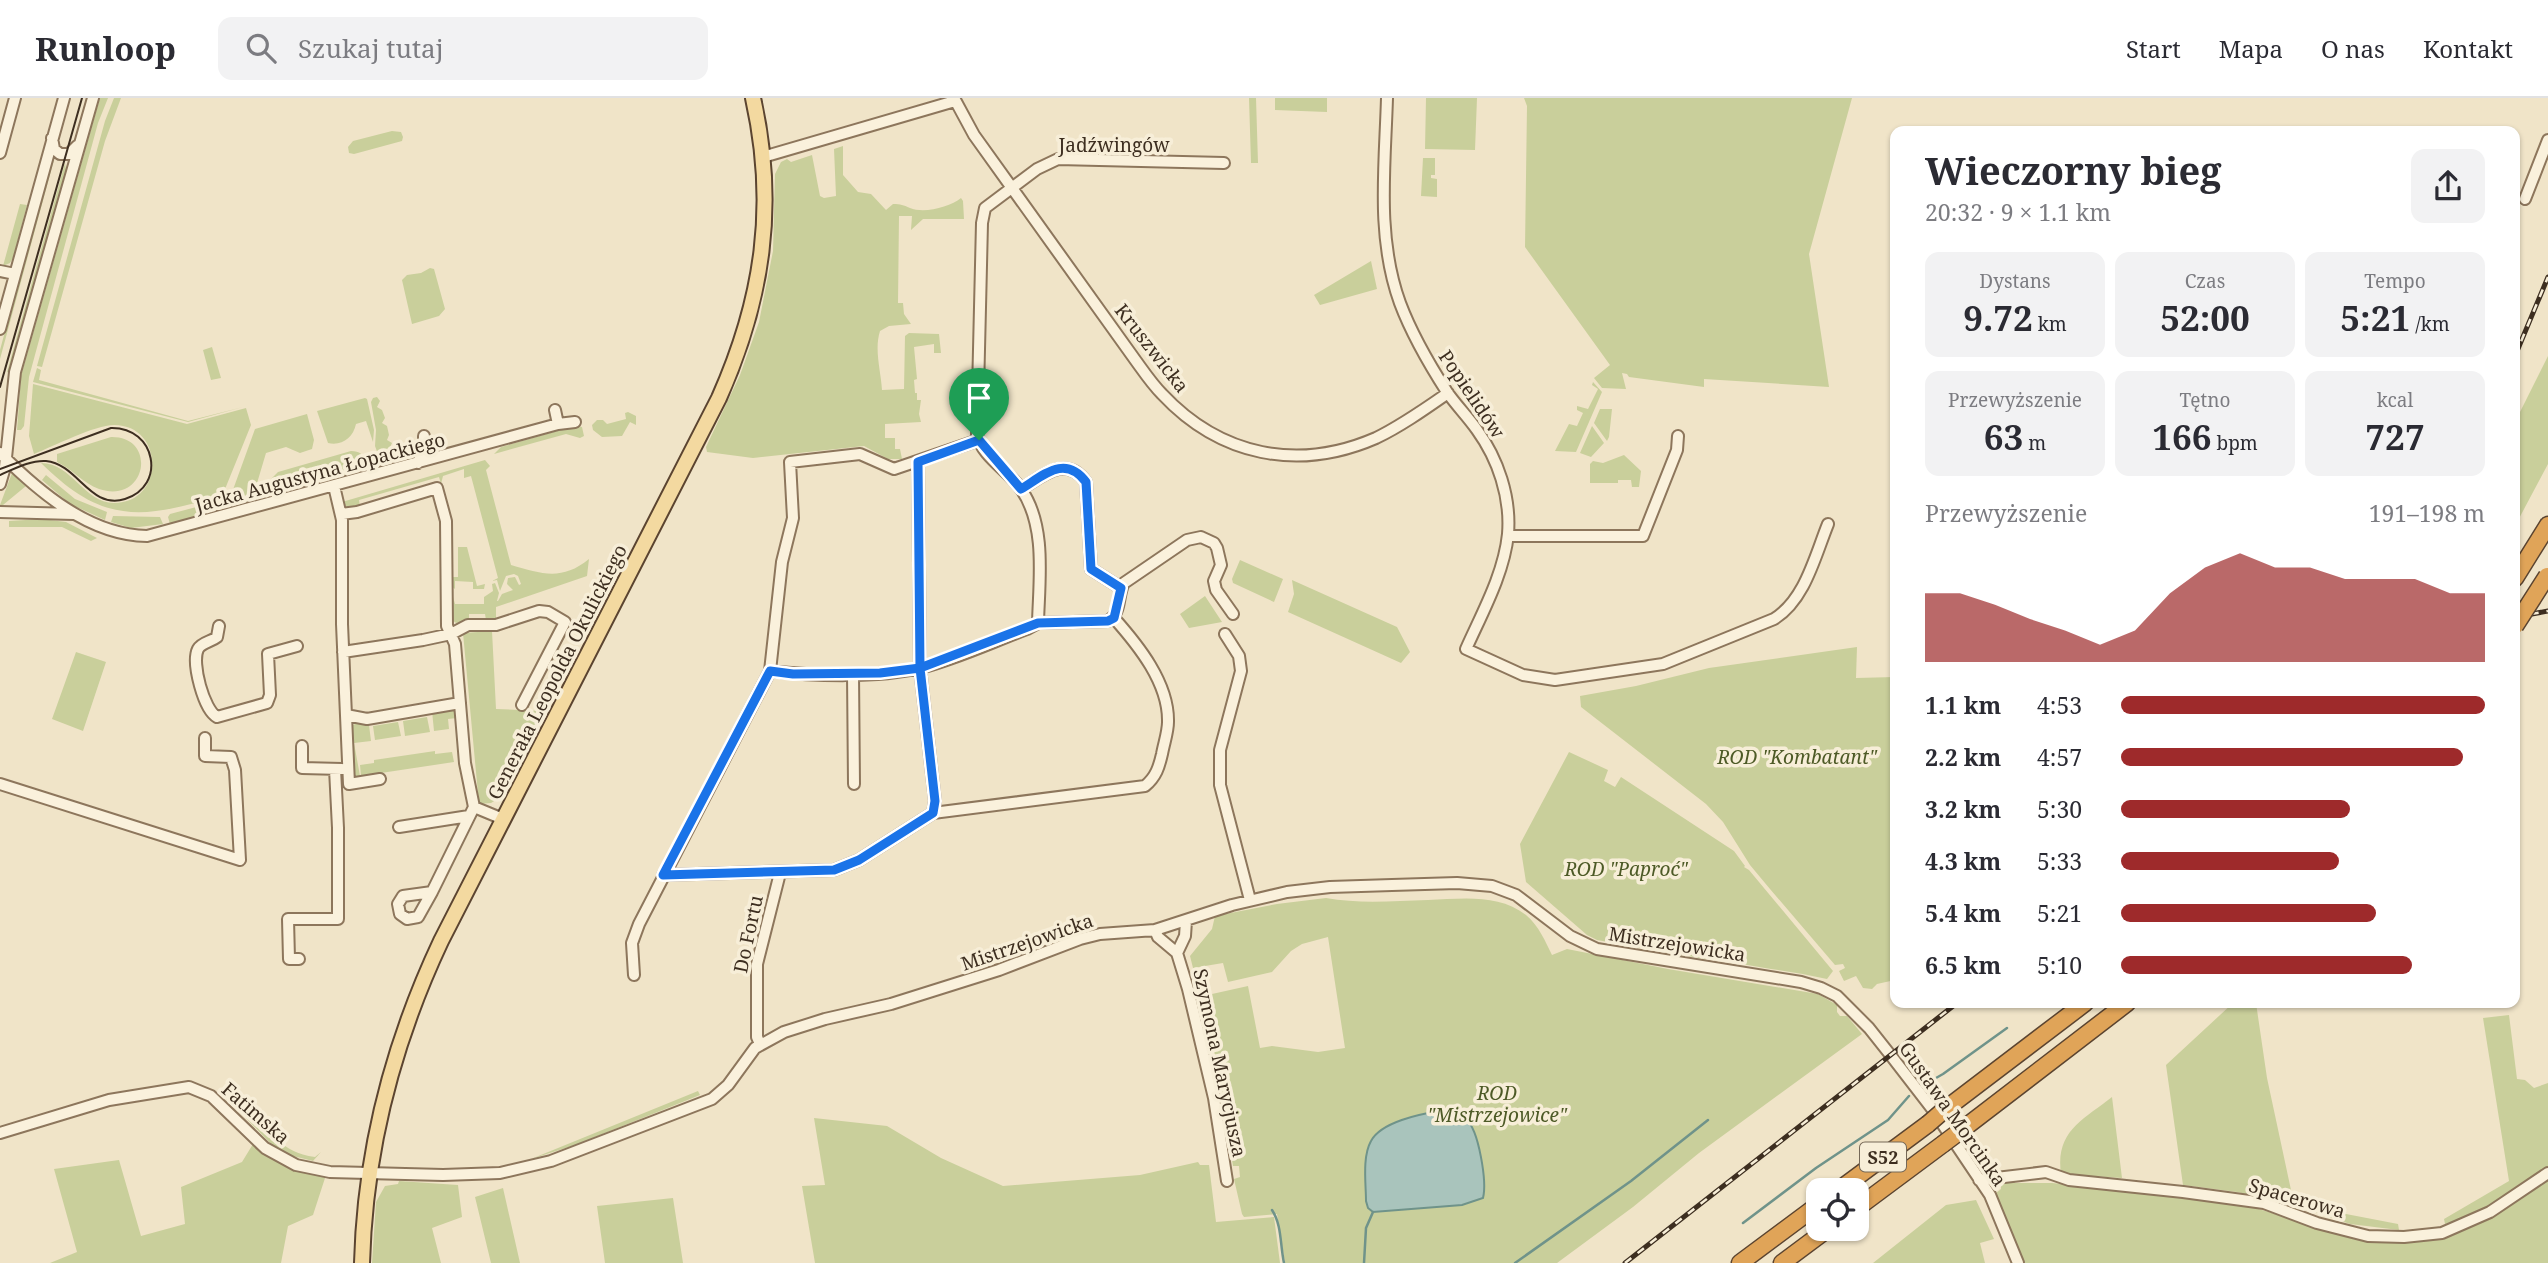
<!DOCTYPE html>
<html lang="pl">
<meta charset="utf-8">
<style>
body{margin:0;font-family:"Noto Serif",serif;background:#f2f2f3;color:#2b2b33;height:100vh;display:flex;flex-direction:column;font-size:26px;white-space:nowrap}
*{box-sizing:border-box;margin:0}
p{font-size:23px;color:#7c7c81}
.icon{flex:none;width:38px;height:38px;fill:none;stroke:currentColor;stroke-width:2;stroke-linecap:round;stroke-linejoin:round}
.map{position:relative;flex:1;overflow:hidden}
.side{position:absolute;left:1890px;top:28px;width:630px;height:882px;display:flex;flex-direction:column;background:#fff;border-radius:14px;box-shadow:0 2px 5px #0004}
.side>*{flex:none}
.tools{position:absolute;left:1806px;top:1080px;display:grid;gap:14px}
.tools a{display:grid;place-items:center;width:63px;height:63px;border-radius:14px;background:#fff;box-shadow:0 2px 5px #0004;font-size:35px}
.pin{position:absolute;display:grid;place-items:center;width:60px;height:60px;color:#fff;margin:-72px -30px;border-radius:50% 50% 50% 0;rotate:-45deg;box-shadow:0 0 7px #0007}
.pin .icon{rotate:45deg}
.round{display:grid;place-items:center;flex:none;width:74px;height:74px;border-radius:14px;background:#f2f2f3}
.overview{display:flex;align-items:center;justify-content:space-between;height:119px;padding:0 35px}
h1{font-size:38px;font-weight:700;line-height:52px}
.metrics{display:grid;grid-template-columns:repeat(3,1fr);gap:10px;height:119px;padding:7px 35px}
.metrics div{display:grid;align-content:center;border-radius:14px;background:#f2f2f3;text-align:center}
.metrics b{font-size:35px;font-weight:700}
.metrics small{font-size:19px;font-weight:400}
.metrics p{font-size:19px}
.chart{height:196px;padding:14px 35px}
.chart p{display:flex;justify-content:space-between}
.chart svg{width:100%;height:126px;margin-top:7px;fill:#9e2a2b;opacity:.7}
ul{padding:0 35px;list-style:none;font-size:23px}
li{display:grid;grid-template-columns:112px 84px 1fr;align-items:center;height:52px}
li i{height:18px;border-radius:9px;background:#9e2a2b}
header{display:flex;align-items:center;gap:42px;box-sizing:border-box;height:98px;padding:0 35px;background:#fff;border-bottom:2px solid #e1e1e2}
header strong{font-size:33px}
nav{display:flex;gap:38px;margin-inline-start:auto;font-size:24px}
.search{width:490px;height:63px;background:#f2f2f3;display:flex;align-items:center;gap:18px;box-sizing:border-box;padding:0 24px;border-radius:14px;color:#7c7c81;font-size:26px}
.map>svg:first-child{display:block}
.green{fill:#c9cf9b}
.water{fill:#a9c4bc;stroke:#6f938a;stroke-width:2}
.lines{fill:none;stroke-linecap:round;stroke-linejoin:round}
.stream{stroke:#6f938a;stroke-width:2.5}
.minor-casing{stroke:#8d765c;stroke-width:14}
.major-casing{stroke:#5b4430;stroke-width:18}
.highway-casing{stroke:#5b4430;stroke-width:19}
.minor{stroke:#faf1dc;stroke-width:10}
.major{stroke:#f3d9a0;stroke-width:14}
.highway{stroke:#e0a458;stroke-width:16}
.tram{stroke:#3d2e20;stroke-width:2}
.rail-casing{stroke:#3d2e20;stroke-width:5}
.rail{stroke:#f7eed8;stroke-width:2.5;stroke-dasharray:8;stroke-linecap:butt}
.highway-bridge-casing{stroke:#5b4430;stroke-width:19;stroke-linecap:butt}
.highway-bridge{stroke:#e0a458;stroke-width:16}
.route-casing{stroke:#fff;stroke-width:14}
.route{stroke:#1a73e8;stroke-width:9}
.labels{text-anchor:middle;dominant-baseline:central;stroke-width:7;stroke-linejoin:round;paint-order:stroke}
.shield{fill:#f7eed8;stroke:#756857;stroke-width:2}
.shield-label{font-size:18px;font-weight:bold;fill:#3d2e20}
.street-label{font-size:19px;fill:#3d2e20;stroke:#f7eed8}
.park-label{font-size:19px;font-style:italic;fill:#4d5a26;stroke:#f7eed8}
</style>
<header>
<strong>Runloop</strong>
<div class="search"><svg class="icon" aria-label="search" viewBox="0 0 24 24"><circle cx="10" cy="10" r="6"/><path d="M15 15l6 6"/></svg>Szukaj tutaj</div>
<nav><a>Start</a><a>Mapa</a><a>O nas</a><a>Kontakt</a></nav>
</header>
<div class="map">
<svg width="2548" height="1165" viewBox="0 0 2548 1165">
<rect width="100%" height="100%" fill="#f0e4c8"/>
<path class="green" d="M100,0H108L98,25L29,279L24,328L21,332H17L21,278Z
M114,0H121L105,43L42,269L37,268L105,23Z
M1249,0H1256L1258,65H1251Z
M1275,0H1327V14L1275,12Z
M1426,0H1477L1475,52L1425,51Z
M1524,0H1852L1809,156L1829,289L1704,281V289L1629,279L1627,276L1622,275L1626,291L1602,290L1594,280L1610,267L1525,149L1527,8Z
M392,33L401,34L403,39L402,43L354,56L349,55L348,49L353,43Z
M843,48V77L858,94L871,96L886,112L893,106C901,106 903,107 910,110C924,116 950,109 961,100L963,103L964,121H923L911,132L912,118H899L898,205H903L904,216L911,226L889,228L880,233C874,252 881,273 882,292L904,291L905,238L909,235L939,236L941,255H934V246L914,249L917,281L914,282L915,295H917V302H921L919,316L921,324L885,326V340H895V351H900L902,361H888L864,348L753,360L707,354L706,349L740,277L759,224L773,153L775,76L781,64L787,61L791,64L812,57L820,98L824,100L836,98L834,51Z
M1423,60H1435V77H1431V80L1437,81V99L1421,98Z
M54,62L0,261V252L50,67Z
M65,65L66,72L10,275L7,274Z
M20,106L27,107L13,160L10,165L3,168Z
M1371,163L1377,191L1320,207L1314,197Z
M430,170L434,171L445,211L439,218L412,226L402,182L407,177L421,175Z
M212,249L221,280L211,282L203,252Z
M2548,258V366L2515,428V324Z
M37,270L41,272L39,282L188,323L243,309L188,324L33,284Z
M1593,284L1602,294L1576,354L1555,353L1569,326L1577,328L1583,315L1577,312V308L1588,311L1598,291L1592,287Z
M33,286L187,326L246,310L251,327L223,396C212,401 199,404 187,407C122,424 88,411 41,365C72,365 84,405 114,405C165,405 165,327 114,327C95,327 54,348 34,356L29,338Z
M377,299L380,303L377,309L382,312L385,320L382,325L387,328L389,337L387,342L392,345L389,351L394,354L396,361L387,362L379,359L375,348L376,332L371,304L373,300Z
M365,300L367,301L374,332L373,344L366,323L356,326C353,340 342,348 328,345L317,313Z
M1600,311H1612L1609,339L1607,343L1594,325Z
M628,314L636,318V327L630,324L622,338L602,339L593,332L592,327L597,322H603L607,326L626,321L625,315Z
M307,316L314,342L312,351L300,355L286,349L266,355L252,402L226,411L255,331Z
M575,328L582,329L584,338L580,340L566,336L494,356L501,349Z
M1592,328L1604,345L1591,359L1580,355Z
M111,339C158,338 147,407 99,391C83,385 72,371 57,364V356Z
M351,353C361,353 366,358 364,368L359,374L283,395L277,394L271,387V381L278,374Z
M1624,357L1641,373L1639,389H1632L1631,382H1618V385H1590V366L1593,363L1603,365Z
M485,362L490,368L486,372L511,467C542,476 562,483 589,461L587,478L496,509V522H486L485,516H469V523L456,525L451,521L453,499L455,506H484V499L493,493L492,486L495,485L499,495L497,503H498L502,496L513,492L507,486L508,480L515,479L519,487L521,486L518,478L514,476L506,478L500,493L497,482L492,483L498,480L471,378L464,380V371L443,378L441,386L439,379L359,402L360,409L348,410L342,404Z
M12,375L26,388L3,407H0Z
M46,377L75,401L107,414L105,422L70,406L42,382Z
M219,403L215,414L170,426L168,419L170,416Z
M113,418L160,419L163,426L131,430L111,424Z
M42,421L66,424L97,440L91,443L62,429H9V423Z
M458,449H467L477,488L485,486L484,491H473V484L455,483V491L451,488L450,479H458Z
M1240,462L1283,481L1274,504L1233,485L1232,481Z
M1292,482L1397,529L1410,554L1401,565L1288,514L1294,496Z
M1205,498L1222,524L1189,530L1180,516Z
M492,533L496,611L542,613L502,698L491,705L479,706L463,535Z
M1857,549L1856,580L1895,579V882L1877,886L1872,891L1863,890L1856,878L1844,883L1839,873L1845,870L1843,866L1835,867L1770,791L1750,767L1723,724L1706,706L1581,609L1580,598L1636,588L1709,570Z
M76,554L106,564L83,633L52,621Z
M453,611L457,620L448,621L449,631L434,633L432,613Z
M427,619L430,634L405,638L403,623Z
M360,624L369,627L371,643L354,645L360,678L355,679L351,632L353,627Z
M398,624L401,638L375,642L373,628Z
M435,653V656L452,654L454,664L361,678L360,667L374,665V662Z
M1569,654L1608,672L1604,683L1615,689L1621,679L1734,753L1745,768L1744,769L1749,772L1833,873L1827,881C1788,872 1747,869 1710,859L1705,861L1597,842L1587,837L1526,784L1520,746Z
M1326,800C1358,806 1394,803 1428,802C1460,801 1498,795 1526,817C1539,828 1545,843 1552,857L1567,851L1668,871L1818,896L1837,907V914L1840,918H1847L1862,936L1699,1055L1633,1109L1557,1165H1285L1277,1116L1244,1119L1242,1116L1234,1081L1240,1079L1239,1068H1233L1225,1018L1233,1016L1231,1011L1226,1012L1203,898L1248,888L1260,950L1272,948L1318,954L1345,950L1328,839L1302,846L1291,853L1272,874L1228,884L1223,865L1193,870L1190,858L1212,831L1215,818L1277,806Z
M2233,905H2256L2267,980L2294,1106L2398,1126L2399,1132L2350,1126L2294,1107L2237,1094L2183,1087L2166,967Z
M2509,917L2517,981L2525,982L2534,990L2548,985V1069L2488,1112L2445,1126L2444,1121L2509,1083L2483,920Z
M698,993L700,997L575,1047L531,1061Z
M2112,999L2122,1080L2061,1076C2055,1033 2083,1022 2112,999Z
M253,1010C273,1034 279,1054 315,1059L321,1054L313,1063L289,1057L272,1047L246,1020Z
M814,1020L887,1028L941,1060L1003,1088L1140,1077L1198,1064L1200,1067H1209L1216,1124L1274,1119L1280,1165H815L802,1088L825,1087Z
M253,1046L267,1058L326,1077L313,1117L288,1128L281,1165H50L77,1154L54,1071L119,1062L141,1138L185,1126L181,1089L242,1064Z
M2548,1079V1165H2023L1996,1095L2001,1091V1084L2015,1082V1085H2052L2181,1098L2249,1108L2354,1140L2408,1145L2442,1139Z
M399,1083L458,1087L462,1119L432,1130L441,1165H372L376,1104L385,1088L398,1086Z
M503,1090L520,1165H491L475,1099Z
M673,1100L683,1165H605L597,1108Z
M1976,1102L1994,1141L1980,1145L1985,1165H1873L1946,1107Z"/>
<path class="water" d="M1440,1013C1448,1014 1459,1016 1466,1021C1479,1032 1487,1084 1483,1100L1462,1107L1373,1114L1368,1110L1366,1103C1366,1086 1362,1059 1371,1043C1381,1024 1420,1016 1440,1013Z"/>
<g class="lines">
<path class="stream" d="M1922,988L1943,976L2007,930
M1272,1112C1282,1127 1280,1147 1284,1165
M1743,1125L1816,1070L1888,1022L1909,998
M1364,1165L1366,1130L1373,1114
M1515,1165L1631,1083L1708,1022"/>
<defs>
<path id="minor" d="M954,0L974,37L1136,263C1144,274 1152,286 1162,296C1220,358 1298,374 1376,340C1401,328 1425,311 1448,295
M1387,0C1385,69 1376,139 1400,205C1412,237 1429,266 1447,294C1456,307 1468,319 1477,332C1498,361 1511,399 1508,436C1504,476 1482,515 1466,551L1523,577L1555,582L1663,566L1774,521C1805,502 1815,458 1828,426
M52,40L54,51L60,56H69L77,48
M0,55L15,0
M763,59L955,3
M2525,101L2548,42
M0,173L15,176
M0,231L64,0
M558,326L575,324
M0,355C39,394 89,437 147,438L558,326L555,312
M918,364L920,570L935,703L933,715
M418,365L424,351V338
M0,386L5,369L15,274L93,0
M334,388L342,422V526L349,686L380,681
M1021,391C1043,378 1066,356 1086,384L1091,471L1121,490
M0,414L74,416
M341,416L357,414L437,390L446,423L447,528L455,546L465,665L474,709L432,794
M1508,438H1643L1677,352L1678,338
M1038,525C1039,483 1047,428 1021,391C1009,373 981,358 977,336L982,125L985,110L1037,71L1058,61L1224,65
M219,528L217,539C211,544 202,544 198,551C191,565 204,612 217,619L267,605L270,597L268,556L297,548
M1225,536L1239,558L1241,573L1220,652V687L1250,802
M343,554L423,542L451,536L468,527H496L539,513L548,514L565,524L522,607
M770,573C813,578 879,580 920,570C956,561 992,544 1027,531L1038,525L1108,523C1122,515 1117,498 1124,485L1187,442L1201,439L1214,445L1217,450L1221,467L1214,483L1216,492L1233,516
M853,576L854,686
M346,617L367,621L460,605
M302,648V670L342,671
M0,686L240,762L235,672L231,659L205,658V640
M474,709L503,721
M399,729L469,718
M663,777L834,772L859,762L933,715L1145,688C1156,679 1159,669 1162,656C1164,645 1168,634 1168,624C1169,585 1138,547 1114,520
M432,794L418,819L407,821L400,816L398,806L403,798Z
M1155,832L1158,839L1177,855L1188,891L1214,1000L1227,1083
M1177,855L1185,838L1186,823
M299,861H289L288,821H338V730L335,671
M634,877L632,845L639,826L770,573L782,464L793,420L790,364L860,356L894,371L979,342
M760,946L757,939V866L780,775
M0,1035L109,1002L189,989L211,998L265,1050L296,1067L330,1074L443,1077L500,1075L551,1063L712,1001L728,987L755,950L784,934L825,921L891,906L999,872L1080,841L1100,836L1155,832L1232,807L1287,794L1330,789L1392,787L1457,785L1492,788L1516,797L1570,838L1597,851L1801,884L1821,890L1837,898L1869,930L1892,959L1933,1012L1990,1097L2018,1165
M1979,1082L2046,1074L2069,1082L2183,1094L2264,1105L2317,1125L2368,1138L2404,1139L2442,1135L2490,1114L2548,1075"/>
<path id="major" d="M362,1165C365,1052 393,945 441,843L719,300C763,201 777,107 753,0"/>
<path id="highway" d="M2515,480L2548,427
M1943,1013L2085,905
M1959,1034L2127,905
M1839,1092L1928,1026
M1857,1110L1943,1046
M1740,1165L1818,1107
M1782,1165L1829,1130"/>
</defs>
<use href="#minor" class="minor-casing"/>
<use href="#major" class="major-casing"/>
<use href="#highway" class="highway-casing"/>
<use href="#minor" class="minor"/>
<use href="#major" class="major"/>
<use href="#highway" class="highway"/>
<path class="tram" d="M0,289L82,0
M0,371L111,330C156,329 167,388 125,401C90,412 78,366 46,363C30,362 14,371 0,377"/>
<defs>
<path id="rail" d="M2515,258L2548,179
M2515,519L2548,513
M1625,1165L1957,905"/>
</defs>
<use href="#rail" class="rail-casing"/>
<use href="#rail" class="rail"/>
<defs>
<path id="highway-bridge" d="M2515,528L2547,478
M1928,1026L1943,1013
M1943,1046L1959,1034"/>
</defs>
<use href="#highway-bridge" class="highway-bridge-casing"/>
<use href="#highway-bridge" class="highway-bridge"/>
</g>
<g class="lines">
<defs>
<path id="route" d="M979,342L918,364L920,570L935,703L933,715L859,762L834,772L663,777L770,573L793,576L880,575L920,570L1038,525L1108,523L1114,520L1121,490L1091,471L1086,384C1065,356 1044,377 1021,391L979,342"/>
</defs>
<use href="#route" class="route-casing"/>
<use href="#route" class="route"/>
</g>
<g class="labels">
<rect class="shield" x="1860" y="1044.5" width="46" height="29" rx="5"/>
<g class="shield-label">
<text x="1883" y="1059">S52</text>
</g>
<g class="street-label">
<text x="1114" y="47">Jadźwingów</text>
<text transform="translate(1152 250) rotate(52)">Kruszwicka</text>
<text transform="translate(1472 296) rotate(56)">Popielidów</text>
<text transform="translate(320 374) rotate(-15)">Jacka Augustyna Łopackiego</text>
<text transform="translate(557 574) rotate(-63)">Generała Leopolda Okulickiego</text>
<text transform="translate(748 836) rotate(-78)">Do Fortu</text>
<text transform="translate(1027 844) rotate(-19)">Mistrzejowicka</text>
<text transform="translate(1677 846) rotate(9)">Mistrzejowicka</text>
<text transform="translate(1220 965) rotate(78)">Szymona Marycjusza</text>
<text transform="translate(256 1015) rotate(41)">Fatimska</text>
<text transform="translate(1953 1016) rotate(55)">Gustawa Morcinka</text>
<text transform="translate(2297 1100) rotate(16)">Spacerowa</text>
</g>
<g class="park-label">
<text x="1797" y="659">ROD "Kombatant"</text>
<text x="1626" y="771">ROD "Paproć"</text>
<text x="1497" y="995">ROD<tspan x="1497" dy="22">"Mistrzejowice"</tspan></text>
</g>
</g>
</svg>
<div class="tools">
<a><svg class="icon" aria-label="locate" viewBox="0 0 24 24"><circle cx="12" cy="12" r="6"/><path d="M12 2v4M12 18v4M2 12h4M18 12h4"/></svg></a>
</div>
<div class="pin" style="left:979px;top:342px;background:#1e9e55"><svg class="icon" aria-label="arrive" viewBox="0 0 24 24"><path d="M6 21V4h12l-3 4 3 4H6"/></svg></div>
<section class="side">
<div class="overview"><div><h1>Wieczorny bieg</h1><p>20:32 · 9 × 1.1 km</p></div><a class="round"><svg class="icon" aria-label="share" viewBox="0 0 24 24"><path d="M12 15V3M7 8l5-5 5 5M5 13v7h14v-7"/></svg></a></div>
<div class="metrics">
<div><p>Dystans</p><b>9.72<small> km</small></b></div>
<div><p>Czas</p><b>52:00</b></div>
<div><p>Tempo</p><b>5:21<small> /km</small></b></div>
</div>
<div class="metrics">
<div><p>Przewyższenie</p><b>63<small> m</small></b></div>
<div><p>Tętno</p><b>166<small> bpm</small></b></div>
<div><p>kcal</p><b>727</b></div>
</div>
<div class="chart"><p><span>Przewyższenie</span>191–198 m</p>
<svg viewBox="0 0 160 44" preserveAspectRatio="none"><path d="M0 44V20L10 20L20 24L30 29L40 33L50 38L60 33L70 20L80 11L90 6L100 11L110 11L120 15L130 15L140 15L150 20L160 20V44z"/></svg>
</div>
<ul>
<li><b>1.1 km</b>4:53<i style="width:100%"></i></li>
<li><b>2.2 km</b>4:57<i style="width:94%"></i></li>
<li><b>3.2 km</b>5:30<i style="width:63%"></i></li>
<li><b>4.3 km</b>5:33<i style="width:60%"></i></li>
<li><b>5.4 km</b>5:21<i style="width:70%"></i></li>
<li><b>6.5 km</b>5:10<i style="width:80%"></i></li>
</ul>
</section>
</div>
